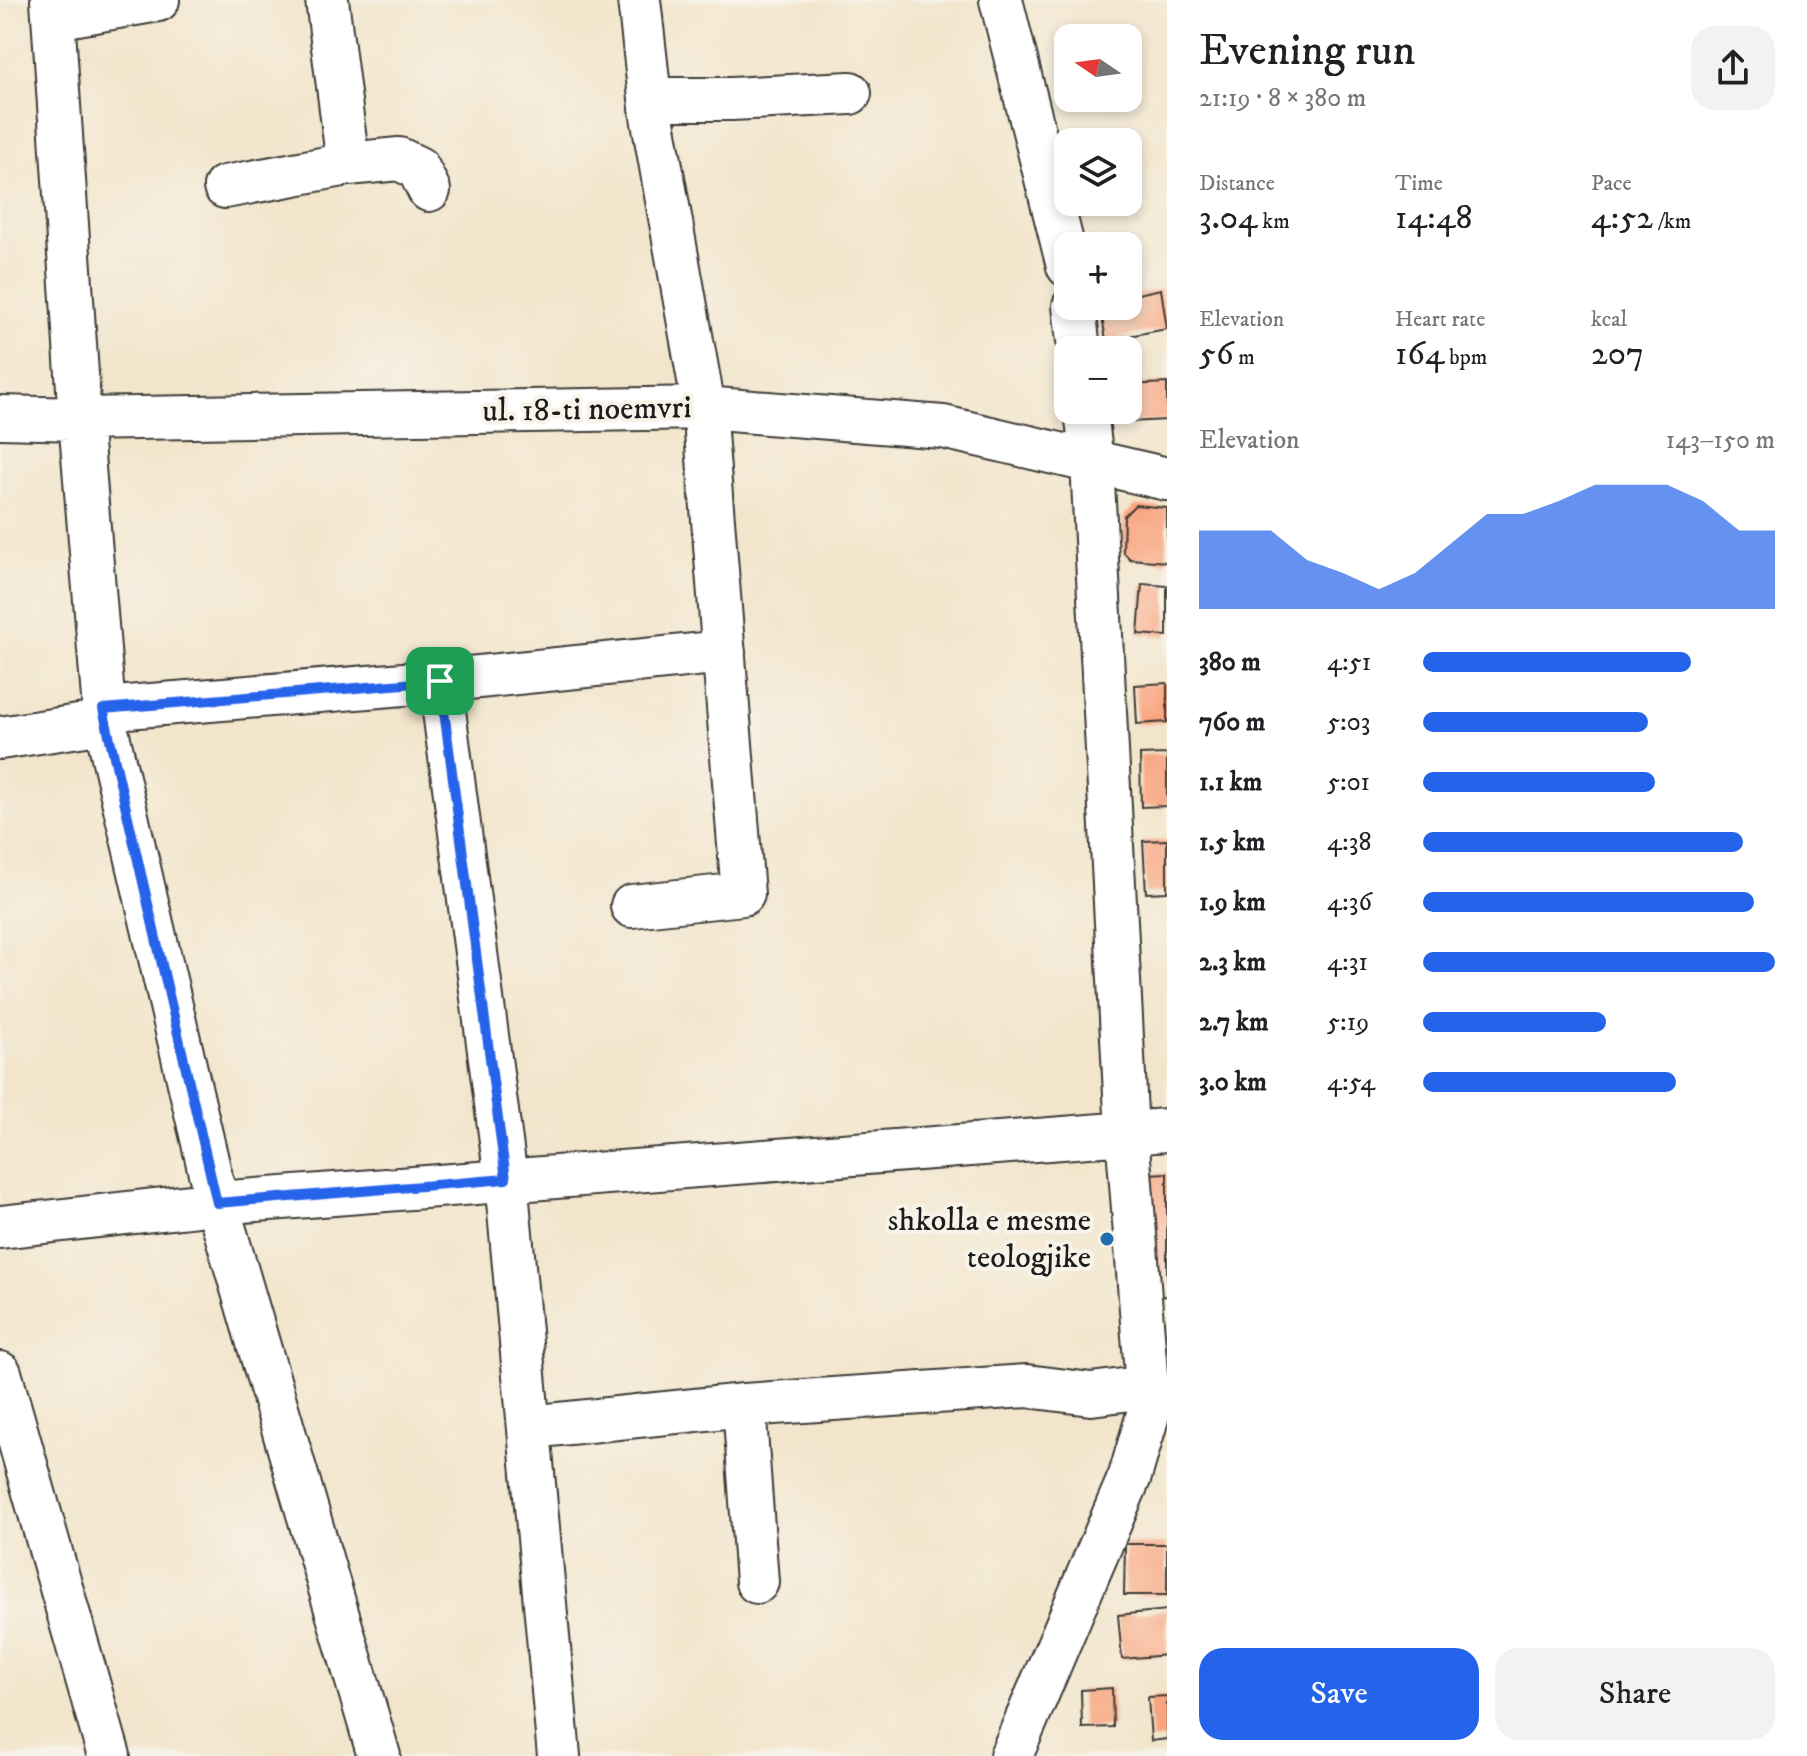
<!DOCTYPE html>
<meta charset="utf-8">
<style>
body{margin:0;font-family:"IM FELL DW Pica",serif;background:#f2f2f2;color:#202124;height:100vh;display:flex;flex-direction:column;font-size:30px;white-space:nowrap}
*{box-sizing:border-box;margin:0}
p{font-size:26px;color:#757577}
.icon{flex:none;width:44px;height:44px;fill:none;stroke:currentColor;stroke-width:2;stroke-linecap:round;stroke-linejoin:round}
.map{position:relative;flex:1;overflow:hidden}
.details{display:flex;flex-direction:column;background:#fff;width:640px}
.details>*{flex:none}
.needle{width:52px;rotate:283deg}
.fabs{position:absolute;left:1054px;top:24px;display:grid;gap:16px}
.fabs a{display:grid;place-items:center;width:88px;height:88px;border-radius:16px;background:#fff;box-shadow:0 4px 12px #0003;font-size:40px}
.pin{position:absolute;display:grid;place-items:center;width:68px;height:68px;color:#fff;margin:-34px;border-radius:16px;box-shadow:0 4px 12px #0006}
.round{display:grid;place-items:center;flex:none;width:84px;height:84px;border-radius:24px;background:#f2f2f2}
.head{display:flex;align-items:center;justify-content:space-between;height:136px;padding:0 32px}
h1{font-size:44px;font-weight:600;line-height:60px}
.stats{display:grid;grid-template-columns:repeat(3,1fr);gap:12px;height:136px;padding:8px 32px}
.stats div{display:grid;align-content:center}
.stats b{font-size:34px;font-weight:600}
.stats small{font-size:22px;font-weight:400}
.stats p{font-size:22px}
.chart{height:224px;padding:16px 32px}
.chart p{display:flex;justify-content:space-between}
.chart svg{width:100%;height:144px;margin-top:8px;fill:#2563eb;opacity:.7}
.cta{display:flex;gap:16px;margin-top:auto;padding:16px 32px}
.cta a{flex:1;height:92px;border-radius:24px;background:#2563eb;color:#fff;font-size:32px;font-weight:600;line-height:92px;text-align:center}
.cta a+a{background:#f2f2f2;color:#202124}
ul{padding:0 32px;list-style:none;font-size:26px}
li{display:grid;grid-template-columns:128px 96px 1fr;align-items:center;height:60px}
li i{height:20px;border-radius:10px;background:#2563eb}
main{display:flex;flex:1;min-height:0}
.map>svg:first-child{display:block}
.building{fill:#f8a681}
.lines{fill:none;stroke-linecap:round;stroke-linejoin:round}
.minor-casing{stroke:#3c3a36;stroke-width:46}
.minor{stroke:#fff;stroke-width:42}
.route-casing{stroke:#fff;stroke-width:16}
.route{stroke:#2563eb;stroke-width:10}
.poi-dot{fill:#1f6fb2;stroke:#f7f3e8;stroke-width:3}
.labels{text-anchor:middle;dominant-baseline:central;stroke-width:8;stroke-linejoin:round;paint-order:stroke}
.street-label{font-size:32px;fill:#1c1c1c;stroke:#f7f3e8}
.poi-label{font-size:32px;fill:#1c1c1c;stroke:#f7f3e8;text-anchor:end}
</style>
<main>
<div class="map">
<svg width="1167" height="1756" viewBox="0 0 1167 1756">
<rect width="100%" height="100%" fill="#f7f3e8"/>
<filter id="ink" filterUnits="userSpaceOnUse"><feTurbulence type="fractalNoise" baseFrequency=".0125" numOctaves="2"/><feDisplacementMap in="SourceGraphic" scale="16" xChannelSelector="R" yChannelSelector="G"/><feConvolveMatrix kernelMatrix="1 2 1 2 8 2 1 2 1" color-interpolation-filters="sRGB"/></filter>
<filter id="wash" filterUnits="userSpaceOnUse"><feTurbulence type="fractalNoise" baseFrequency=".006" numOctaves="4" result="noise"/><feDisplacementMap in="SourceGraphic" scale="32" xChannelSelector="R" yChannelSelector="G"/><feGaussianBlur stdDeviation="1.8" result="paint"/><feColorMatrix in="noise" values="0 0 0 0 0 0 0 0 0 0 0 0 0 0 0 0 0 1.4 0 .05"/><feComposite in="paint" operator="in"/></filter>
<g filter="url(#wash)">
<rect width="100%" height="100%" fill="#f2e5cc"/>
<g id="blocks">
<path class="building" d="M1161,289L1167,329L1106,340L1100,306H1128V296Z
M1167,383V420L1108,423L1107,410H1128V385Z
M1135,505L1167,508V562L1130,559L1123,552L1124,516Z
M1142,584L1167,586V636L1138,634Z
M1167,683V722L1137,724L1135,685Z
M1167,754V806L1141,807L1140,755Z
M1167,840V892L1146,893L1143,841Z
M1167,1173V1296L1156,1297L1148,1174Z
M1125,1544H1167V1595H1124Z
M1167,1610V1655L1122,1659L1118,1615Z
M1112,1688L1113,1727L1082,1728L1081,1690Z
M1167,1696V1739L1151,1741L1148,1697Z"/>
</g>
</g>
<g filter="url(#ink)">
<use href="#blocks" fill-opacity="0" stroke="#3c3a36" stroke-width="2"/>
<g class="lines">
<defs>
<path id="minor" d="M52,0L80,419L105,722L217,1203L379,1756
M327,0L348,164L399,159L418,168L429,190
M1001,0L1068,266
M54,18L158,0
M650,99H731L850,93
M225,187L348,164
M1074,306L1079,350
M0,417L80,419L704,408L943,427L1167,479
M440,681L506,1179L559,1756
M103,709L440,681L724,652
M0,738L105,722
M632,906L743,894L704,408L652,116L639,0
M0,1227L217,1203L1167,1130
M0,1373L109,1756
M744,1405L757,1582
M530,1427L744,1405L1027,1386L1091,1394L1147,1387
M1011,1756L1130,1476L1149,1411L1127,1133L1092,463L1086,410"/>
</defs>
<use href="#minor" class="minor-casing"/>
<use href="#minor" class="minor"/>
</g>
</g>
<g class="lines" filter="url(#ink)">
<defs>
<path id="route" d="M440,681L506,1179L217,1203L103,709Z"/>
</defs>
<use href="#route" class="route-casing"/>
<use href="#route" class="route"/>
</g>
<circle class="poi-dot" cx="1107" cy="1239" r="8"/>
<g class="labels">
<g class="street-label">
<text transform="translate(587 410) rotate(-1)">ul. 18-ti noemvri</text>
</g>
<g class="poi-label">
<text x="1091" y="1221">shkolla e mesme<tspan x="1091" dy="37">teologjike</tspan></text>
</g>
</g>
</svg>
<div class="fabs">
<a><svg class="needle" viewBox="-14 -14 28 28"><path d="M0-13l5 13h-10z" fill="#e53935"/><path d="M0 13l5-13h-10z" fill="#757577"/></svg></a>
<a><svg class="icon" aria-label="layers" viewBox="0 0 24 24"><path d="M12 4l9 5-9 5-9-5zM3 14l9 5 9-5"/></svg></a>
<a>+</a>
<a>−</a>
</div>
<div class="pin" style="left:440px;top:681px;background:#1e9e55"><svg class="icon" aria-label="arrive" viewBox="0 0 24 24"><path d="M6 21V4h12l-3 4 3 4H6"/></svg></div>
</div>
<section class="details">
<div class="head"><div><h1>Evening run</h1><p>21:19 · 8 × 380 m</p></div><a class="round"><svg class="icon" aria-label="share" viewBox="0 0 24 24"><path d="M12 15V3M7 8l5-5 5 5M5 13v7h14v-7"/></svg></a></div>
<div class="stats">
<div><p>Distance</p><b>3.04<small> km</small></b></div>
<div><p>Time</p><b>14:48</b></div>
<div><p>Pace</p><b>4:52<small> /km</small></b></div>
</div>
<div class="stats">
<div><p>Elevation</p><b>56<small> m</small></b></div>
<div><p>Heart rate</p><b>164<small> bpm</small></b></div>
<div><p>kcal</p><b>207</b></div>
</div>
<div class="chart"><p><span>Elevation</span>143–150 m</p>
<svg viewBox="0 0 160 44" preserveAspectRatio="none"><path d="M0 44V20L10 20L20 20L30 29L40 33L50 38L60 33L70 24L80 15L90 15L100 11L110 6L120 6L130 6L140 11L150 20L160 20V44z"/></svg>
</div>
<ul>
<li><b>380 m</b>4:51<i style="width:76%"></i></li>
<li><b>760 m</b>5:03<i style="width:64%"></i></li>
<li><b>1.1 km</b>5:01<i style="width:66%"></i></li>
<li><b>1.5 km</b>4:38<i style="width:91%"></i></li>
<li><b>1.9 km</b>4:36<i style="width:94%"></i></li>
<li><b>2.3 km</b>4:31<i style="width:100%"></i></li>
<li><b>2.7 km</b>5:19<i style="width:52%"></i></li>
<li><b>3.0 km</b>4:54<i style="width:72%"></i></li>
</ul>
<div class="cta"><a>Save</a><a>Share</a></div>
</section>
</main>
